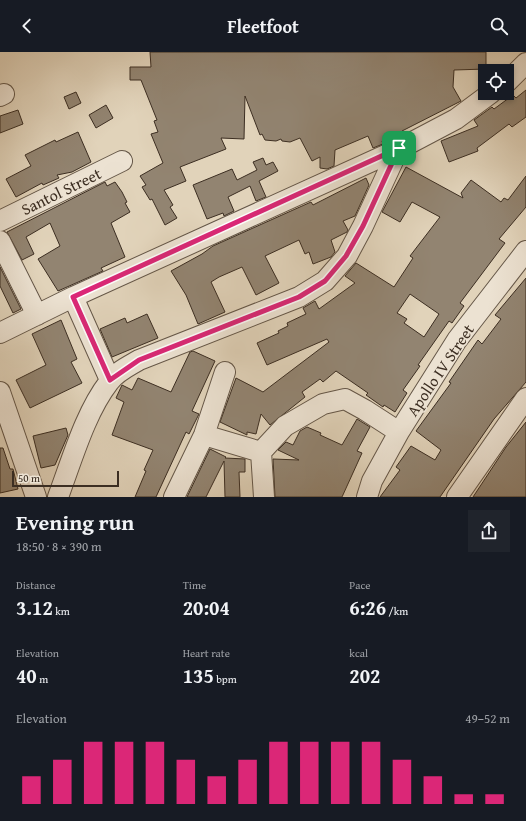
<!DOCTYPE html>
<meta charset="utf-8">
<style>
body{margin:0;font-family:"Gentium Book Plus",serif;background:#20242c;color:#f1f3f6;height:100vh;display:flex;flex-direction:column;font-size:15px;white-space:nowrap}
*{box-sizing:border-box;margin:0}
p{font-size:13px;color:#9ea1a6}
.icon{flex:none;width:22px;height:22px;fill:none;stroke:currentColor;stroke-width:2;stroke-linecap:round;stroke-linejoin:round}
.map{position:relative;height:445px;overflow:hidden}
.side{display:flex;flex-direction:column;background:#171b24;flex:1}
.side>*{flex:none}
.controls{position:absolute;left:478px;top:12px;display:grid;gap:8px}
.controls a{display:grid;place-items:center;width:36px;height:36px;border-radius:0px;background:#171b24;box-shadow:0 2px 6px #0003;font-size:20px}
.scale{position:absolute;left:12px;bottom:10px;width:107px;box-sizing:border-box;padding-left:4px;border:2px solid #3c2e22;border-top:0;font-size:11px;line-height:14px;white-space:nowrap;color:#3c2e22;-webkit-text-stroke:3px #ece2d2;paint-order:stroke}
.pin{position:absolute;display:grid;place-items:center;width:34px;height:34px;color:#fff;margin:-17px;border-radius:8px;box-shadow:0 2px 6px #0006}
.round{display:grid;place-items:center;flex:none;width:42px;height:42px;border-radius:0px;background:#20242c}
.headline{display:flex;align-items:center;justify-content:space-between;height:68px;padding:0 16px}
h1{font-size:22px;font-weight:600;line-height:30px}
.stats{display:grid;grid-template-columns:repeat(3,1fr);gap:6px;height:68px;padding:4px 16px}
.stats div{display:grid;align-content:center}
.stats b{font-size:20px;font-weight:600}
.stats small{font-size:11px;font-weight:400}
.stats p{font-size:11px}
.chart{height:112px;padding:8px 16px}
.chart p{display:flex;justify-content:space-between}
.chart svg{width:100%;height:72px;margin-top:4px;stroke:#db2777;stroke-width:6}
header{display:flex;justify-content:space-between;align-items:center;height:52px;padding:0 16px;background:#171b24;font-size:18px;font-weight:600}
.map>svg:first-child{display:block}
.building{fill:#928471;stroke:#3c2e22;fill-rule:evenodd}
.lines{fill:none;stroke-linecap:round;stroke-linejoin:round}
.minor-casing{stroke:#655748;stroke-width:22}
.minor{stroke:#ece2d2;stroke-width:20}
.route-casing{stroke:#fff;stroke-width:8}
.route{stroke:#db2777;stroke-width:5}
.labels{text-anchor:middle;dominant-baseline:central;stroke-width:3;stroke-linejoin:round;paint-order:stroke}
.street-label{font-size:16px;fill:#3c2e22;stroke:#ece2d2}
</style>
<header><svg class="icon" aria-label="back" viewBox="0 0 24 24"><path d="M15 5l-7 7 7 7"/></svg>Fleetfoot<svg class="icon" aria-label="search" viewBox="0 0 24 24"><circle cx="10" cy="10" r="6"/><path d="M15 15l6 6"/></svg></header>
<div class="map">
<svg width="526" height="445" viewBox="0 0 526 445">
<rect width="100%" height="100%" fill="#e1d3ba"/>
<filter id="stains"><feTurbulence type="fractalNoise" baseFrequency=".005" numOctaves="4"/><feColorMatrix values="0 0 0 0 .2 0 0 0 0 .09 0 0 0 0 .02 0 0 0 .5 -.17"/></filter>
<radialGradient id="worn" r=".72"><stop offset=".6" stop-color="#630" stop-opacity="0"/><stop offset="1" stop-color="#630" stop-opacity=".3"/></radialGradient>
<path class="building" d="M150,0H486V17L454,18L453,35L461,49L402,79L403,80L382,89L383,92L373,96L368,84L335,98L334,114L327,117L320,116V105L312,109L300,86L290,90L282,89L281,87L276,89L265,88L262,82L260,83L245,44L244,87L221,86L226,97L180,115L186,129L164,138L173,153L170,155L177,166L165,173L152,147L150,148L142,135L146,133L140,124L163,111L151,82L158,80L154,69L157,68L141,28H130V15H151Z
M526,38V65L512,75L509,72L477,96L478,99L449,110L441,89L478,74L474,68L492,55L494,57L513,43L516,46Z
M76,40L81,51L69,57L64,45Z
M106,53L113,66L96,76L89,63Z
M18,58L23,72L0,81V64Z
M78,80L91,110L72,120L57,123L59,126L43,133L42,131L16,145L6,127L31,114L25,103L55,88L56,90Z
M263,106L266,113L273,110L278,119L259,129L266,145L256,149L250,134L228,145L234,159L224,164L223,161L207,167L193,133L232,117L237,128L257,118L253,110Z
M406,115L463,146L461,141L471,128L501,150L504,146L508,148L526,124V155L499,187L505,191L460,251L464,254L452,271L449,269L418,313L420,314L403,338L407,341L395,360L384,353L383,355L366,343L368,341L336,319L323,330L320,327L302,340L305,345L270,373L261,362L256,382L247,380V383L220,370L236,326L263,340L329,290L327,287L267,313L257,291L279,281L278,279L288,274L287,271L306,262L303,256L315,249L319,257L355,231L345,224L356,211L394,235L413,206L410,204L440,165L412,150L400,170L382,160ZM410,242L439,262L424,285L404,271L407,267L397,261Z
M366,126L369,133L355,164L343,169L348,178L347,180L331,188L335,200L331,205L313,212L309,200L305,202L299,188L265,204L279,231L256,243L242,215L219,225L211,230L225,260L198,272L186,243L171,219L202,202L213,194L311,150L313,153Z
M105,130L107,134L115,130L122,140L127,150L125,151L130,160L111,171L125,205L101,216L103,219L58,239L38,207L60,194L50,171L26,185L34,202L22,208L7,180Z
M0,215L21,257L13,261L0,234Z
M526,226V330L494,367L440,445H380L400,418L396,415L411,394L435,408L441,398L416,379L451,331L449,330L478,288L482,292L501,267L495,263Z
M147,262L158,286L112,305L100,277L125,266L127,271Z
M61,268L77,307L71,310L82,331L30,356L16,328L46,313L32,282Z
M193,299L215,309L192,359L199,362L189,382L186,380L156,445H135L146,419L144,418L153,398L112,383L124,350L116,346L122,333L132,338L138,326L171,340L190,300Z
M357,367L370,375L357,399L362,401L342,445H275L273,407L299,408L278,398L286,390L293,393L300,379L307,375L321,381L320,383L342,393Z
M526,370V445H473L506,395Z
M66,376L68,383L55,413L41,416L33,384Z
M0,396H3L10,417H13L18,437L0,441Z
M210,397L226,405L225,406L245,407V420H239L240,445H225L224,409L206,445H187Z"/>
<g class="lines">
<defs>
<path id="minor" d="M507,30L526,11
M0,44L4,42
M0,169L122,109
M0,189L37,263
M73,245L110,328
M0,281L73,245L401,96L456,67L491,41
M0,340L36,445
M204,383L261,400
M58,445C72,408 85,361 109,330C116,320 129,314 139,308L299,245L325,229L347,204L363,174L399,96
M174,445L204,383L225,320
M264,445L261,400L285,374L323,352L345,347L365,358L399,380
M367,445L372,429L399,380L457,288L526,199
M457,445L526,346"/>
</defs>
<use href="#minor" class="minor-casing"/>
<use href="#minor" class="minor"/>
</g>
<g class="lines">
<defs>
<path id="route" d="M399,96L363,174L346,204L325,229L299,245L139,308L110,328L73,245Z"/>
</defs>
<use href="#route" class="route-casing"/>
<use href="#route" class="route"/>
</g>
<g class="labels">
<g class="street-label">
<text transform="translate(61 139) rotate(-26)">Santol Street</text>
<text transform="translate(440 318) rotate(-56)">Apollo IV Street</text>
</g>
</g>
<rect width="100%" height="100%" filter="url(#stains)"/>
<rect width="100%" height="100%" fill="url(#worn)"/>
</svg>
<div class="controls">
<a><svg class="icon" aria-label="locate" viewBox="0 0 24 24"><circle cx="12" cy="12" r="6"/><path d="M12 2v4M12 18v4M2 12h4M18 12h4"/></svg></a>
</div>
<div class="scale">50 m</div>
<div class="pin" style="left:399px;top:96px;background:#1e9e55"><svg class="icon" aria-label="arrive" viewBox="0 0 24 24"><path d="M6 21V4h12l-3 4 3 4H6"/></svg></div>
</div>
<section class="side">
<div class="headline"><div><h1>Evening run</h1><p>18:50 · 8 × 390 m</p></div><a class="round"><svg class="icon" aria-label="share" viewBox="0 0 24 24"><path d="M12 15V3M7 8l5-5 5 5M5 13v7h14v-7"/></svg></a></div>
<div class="stats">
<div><p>Distance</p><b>3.12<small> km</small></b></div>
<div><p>Time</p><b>20:04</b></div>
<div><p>Pace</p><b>6:26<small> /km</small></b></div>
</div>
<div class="stats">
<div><p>Elevation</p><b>40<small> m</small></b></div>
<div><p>Heart rate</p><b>135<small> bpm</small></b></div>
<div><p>kcal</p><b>202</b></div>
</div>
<div class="chart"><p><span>Elevation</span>49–52 m</p>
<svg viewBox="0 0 160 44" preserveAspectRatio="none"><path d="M5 44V27M15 44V17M25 44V6M35 44V6M45 44V6M55 44V17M65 44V27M75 44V17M85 44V6M95 44V6M105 44V6M115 44V6M125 44V17M135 44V27M145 44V38M155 44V38"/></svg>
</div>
</section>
